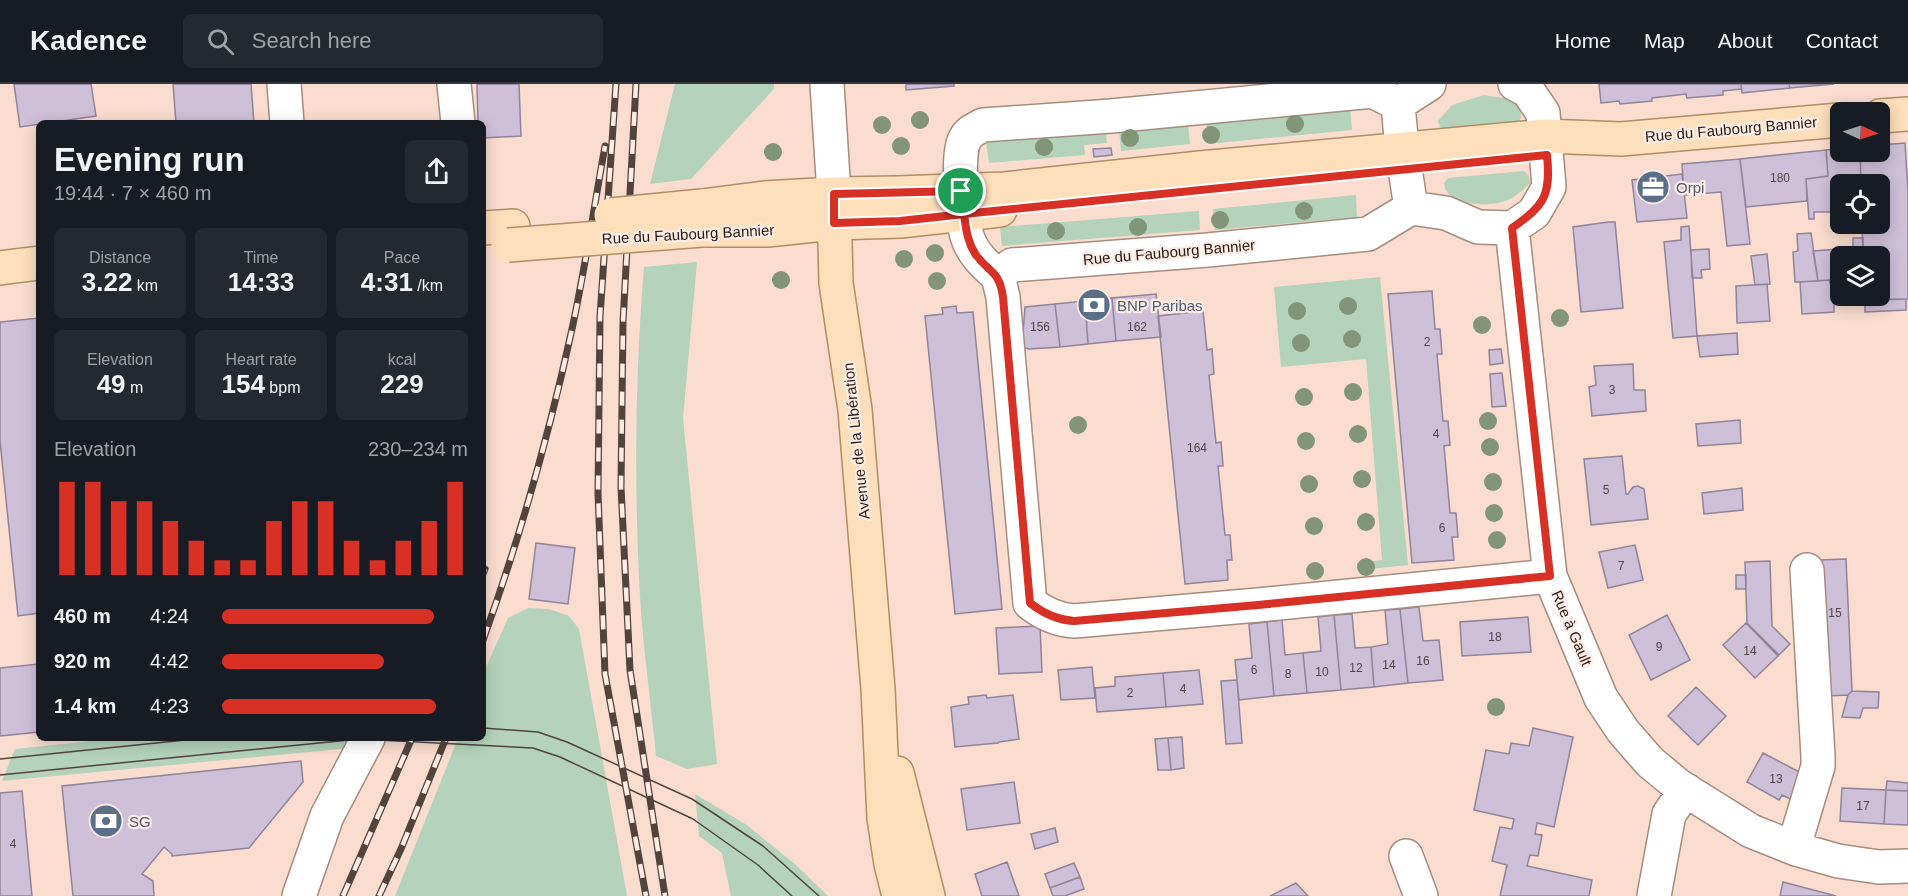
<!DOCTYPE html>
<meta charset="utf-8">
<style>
body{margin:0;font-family:Helvetica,sans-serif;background:#242831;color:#f1f3f6;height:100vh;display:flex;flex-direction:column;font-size:22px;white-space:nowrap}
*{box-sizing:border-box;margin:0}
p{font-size:20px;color:#9ea1a6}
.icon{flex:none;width:33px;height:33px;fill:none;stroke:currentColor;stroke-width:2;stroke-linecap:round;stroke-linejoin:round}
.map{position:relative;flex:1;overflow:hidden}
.details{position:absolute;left:36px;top:36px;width:450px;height:621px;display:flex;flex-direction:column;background:#171b24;border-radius:9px;box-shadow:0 3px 15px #0003}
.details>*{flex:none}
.needle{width:39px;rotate:93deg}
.tools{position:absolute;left:1830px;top:18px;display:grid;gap:12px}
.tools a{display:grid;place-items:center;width:60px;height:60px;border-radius:9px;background:#171b24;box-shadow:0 3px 15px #0003;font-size:30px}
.pin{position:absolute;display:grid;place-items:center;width:51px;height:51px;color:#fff;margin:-26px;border:3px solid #fff;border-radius:50%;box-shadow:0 2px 6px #0007}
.round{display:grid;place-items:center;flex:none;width:63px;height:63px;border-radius:9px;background:#242831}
.summary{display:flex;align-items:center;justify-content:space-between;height:102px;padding:0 18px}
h1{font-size:33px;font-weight:700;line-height:45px}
.stats{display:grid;grid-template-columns:repeat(3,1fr);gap:9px;height:102px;padding:6px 18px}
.stats div{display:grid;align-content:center;border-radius:9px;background:#242831;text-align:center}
.stats b{font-size:26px;font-weight:700}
.stats small{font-size:16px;font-weight:400}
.stats p{font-size:16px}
.chart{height:168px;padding:12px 18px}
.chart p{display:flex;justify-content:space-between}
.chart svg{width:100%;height:108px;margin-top:6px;stroke:#d93025;stroke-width:6}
ul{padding:0 18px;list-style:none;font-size:20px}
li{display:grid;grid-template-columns:96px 72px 1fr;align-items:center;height:45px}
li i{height:15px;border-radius:8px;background:#d93025}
header{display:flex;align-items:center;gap:36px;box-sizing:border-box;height:84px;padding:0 30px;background:#171b24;border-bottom:2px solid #363941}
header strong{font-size:28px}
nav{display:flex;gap:33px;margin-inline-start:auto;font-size:21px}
.search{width:420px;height:54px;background:#242831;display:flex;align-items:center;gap:15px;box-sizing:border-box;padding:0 21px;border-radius:9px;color:#9ea1a6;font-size:22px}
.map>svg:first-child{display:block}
.green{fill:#b4d3ba}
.building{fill:#cfc0d9;stroke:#91839a;stroke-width:1.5}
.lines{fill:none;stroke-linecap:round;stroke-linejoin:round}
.minor-casing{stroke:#a68c7f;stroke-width:36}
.major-casing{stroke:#b18d64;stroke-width:36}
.minor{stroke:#fff;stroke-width:33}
.major{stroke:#fddfbb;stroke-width:33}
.tram{stroke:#52443c;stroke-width:1.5}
.rail-casing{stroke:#52443c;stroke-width:7}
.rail{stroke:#ffede5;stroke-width:4.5;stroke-dasharray:14;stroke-linecap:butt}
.major-bridge-casing{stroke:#b18d64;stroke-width:36;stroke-linecap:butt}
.major-bridge{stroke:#fddfbb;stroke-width:33}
.tree{fill:#829579}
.route-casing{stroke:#fff;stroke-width:12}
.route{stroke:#d93025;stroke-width:8}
.labels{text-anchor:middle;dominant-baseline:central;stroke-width:4.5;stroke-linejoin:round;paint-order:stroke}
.number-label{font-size:12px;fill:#504446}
.street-label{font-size:15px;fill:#251b15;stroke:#ffede5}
.service-label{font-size:15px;fill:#4e5e75;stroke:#ffede5;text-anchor:start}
</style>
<header>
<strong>Kadence</strong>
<div class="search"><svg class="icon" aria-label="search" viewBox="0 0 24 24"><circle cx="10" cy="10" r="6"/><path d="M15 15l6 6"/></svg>Search here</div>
<nav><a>Home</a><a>Map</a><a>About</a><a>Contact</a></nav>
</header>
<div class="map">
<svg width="1908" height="812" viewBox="0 0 1908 812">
<rect width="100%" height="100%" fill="#faddcf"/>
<path class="green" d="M675,0H774V5L691,95L650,100Z
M1484,11L1509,15L1520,23L1521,34L1517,39L1446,46L1440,43L1438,37L1452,21Z
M1350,22L1352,46L1208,60L1206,37Z
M1188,39L1190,60L1121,67L1119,46Z
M1106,47L1107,59L1084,61L1085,71L989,79L986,57Z
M1524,87L1529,92L1530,99C1522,107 1514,115 1502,118C1486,123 1445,121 1444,99L1448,94Z
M1356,111L1357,133L1215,146L1213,125Z
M1199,127L1200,146L1002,162L1000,143Z
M697,178L683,334L717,680L687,685L656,672C651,619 643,565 640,512C634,403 635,292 644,183Z
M1380,193L1408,481L1360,486L1357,479L1382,476L1366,275L1281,283L1274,203Z
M528,524L549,525L569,532L579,545L627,812H395L458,654H483V590L508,534Z
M120,654H355L351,664L2,697L15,665Z
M695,710L747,741L796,781L828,812H731L722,769L699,752Z"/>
<path class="building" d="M14,0H91L96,32L20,43Z
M173,0H251L254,39H176Z
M477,0H519L521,52L483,54V39H478Z
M906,0H954V2L906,6Z
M1599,0H1741V5L1723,7V11L1687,14L1686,10L1652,14V17L1620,20L1619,17L1601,19Z
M1741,0H1789L1790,4L1742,9Z
M1789,0H1834L1790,4Z
M1905,59L1908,107V215L1865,216V212H1880V172H1863L1862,140H1880V100H1861L1860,68H1880V61Z
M1111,64L1112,71L1094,73L1093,65Z
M1840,65V68H1860L1861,100H1840V128H1814V135H1809L1806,95L1828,92L1826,66Z
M1826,66L1828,92L1806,95L1807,117L1746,123L1740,75Z
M1740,75L1750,160L1727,162L1721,108L1684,111L1682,80Z
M1682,90L1687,134L1637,138L1632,96Z
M1608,138H1615L1623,224L1581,228L1573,143Z
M1689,142L1697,252L1673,254L1664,158L1681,156V143Z
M1811,149L1818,197L1795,198L1793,168L1798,167L1797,150Z
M1853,154H1863V172H1840V195L1818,197L1813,167L1853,164Z
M1709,165L1710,185L1701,186L1702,194H1692L1691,166Z
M1767,170L1770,200L1755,201L1751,172Z
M1829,196L1831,202H1834V228L1802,230L1800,198Z
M1767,200L1770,237L1737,239L1736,202Z
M1432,207L1435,245H1440L1442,270H1437L1443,337H1448L1450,361L1444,362L1450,429H1456L1458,453H1452L1454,476L1412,479L1388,210Z
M1156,210L1161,253L1116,257L1112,214Z
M1112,214L1116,257L1088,260L1085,217Z
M1906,215V226L1865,228V216Z
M1085,217L1088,260L1060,263L1055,220Z
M1055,220L1060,263L1029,265L1022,263L1025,223Z
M956,222L957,229L973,228L1002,525L955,530L925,232L943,230L942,224Z
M1203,227L1207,266L1212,265L1214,290L1209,291L1216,359L1221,358L1222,369L1223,382H1218L1225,451H1230L1232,476H1227L1228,496L1185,500L1158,232Z
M39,234V529L18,532L0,357V238Z
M1737,249L1738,270L1700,273L1697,252Z
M1501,265L1503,279L1490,281L1489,266Z
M1633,280L1634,306H1645L1646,327L1592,332L1589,303L1596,301L1594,282Z
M1502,289L1506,322L1492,323L1490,290Z
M1740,336L1741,359L1698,362L1696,340Z
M1622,372L1626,410H1628L1633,403L1638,402L1644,405L1648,435L1591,441L1584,375Z
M1742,404L1743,426L1704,430L1702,409Z
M536,459L575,464L568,520L529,515Z
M1635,461L1643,496L1608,504L1599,468Z
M1846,475L1852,607L1848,611L1827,612L1819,476Z
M1770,477L1772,542L1790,560L1779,571L1747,539L1745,478Z
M1736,491H1746V505H1736Z
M1419,523L1423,557L1439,556L1443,596L1408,599L1400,525Z
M1400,525L1408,599L1374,603L1371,563L1388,560L1385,526Z
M1352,530L1355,564L1371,563L1374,603L1341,606L1334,531Z
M1334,531L1341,606L1307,609L1303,569L1321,567L1318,533Z
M1667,531L1690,576L1651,596L1629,551Z
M1528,533L1531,568L1462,572L1460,538Z
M1282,536L1285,571L1303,569L1307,609L1274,612L1267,538Z
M1267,538L1274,612L1239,616L1235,576L1252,574L1249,540Z
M1746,539L1778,572L1755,594L1723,561Z
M1040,542L1042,588L999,590L996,544Z
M39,580V648L0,652V584Z
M1092,583L1095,614L1061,616L1058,586Z
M1199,586L1203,620L1166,623L1163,589Z
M1163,589L1166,623L1097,628L1095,604L1115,602V593Z
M1237,596L1242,659L1226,660L1221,597Z
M1696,603L1726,632L1698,661L1668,632Z
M1852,607L1879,608L1878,624H1863L1860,634L1842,633L1848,611Z
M986,611L987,614L1013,611L1019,655L999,658L998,659L955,663L951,623L969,620L968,613Z
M1533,644L1573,653L1554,743L1537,739L1535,750L1542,751L1538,772L1530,771L1527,782L1592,796L1589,812H1500L1507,781L1492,777L1500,743L1512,745L1514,735L1474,726L1486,666L1509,670L1511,659L1529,662Z
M1182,653L1184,684L1171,686L1168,654Z
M1168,654L1171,686H1158L1155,655Z
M1763,669L1805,691L1797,718L1782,711L1779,716L1747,698Z
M301,677L303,698L249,764L172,772V770L164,763L142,790L153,797L154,812H73L62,702Z
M1887,697L1908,699V707L1886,706Z
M1014,698L1020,739L967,746L961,705Z
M1842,704L1886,706L1884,740L1840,737Z
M1886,706L1908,707V741L1884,740Z
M22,707L32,812H0V709Z
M1055,744L1058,758L1035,765L1031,750Z
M1007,778L1019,812H982L975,790Z
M1074,779L1080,793L1050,804L1045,790Z
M1080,793L1084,805L1065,812H1053L1050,804Z
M1783,798L1836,812H1780Z
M1296,799L1308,812H1270Z"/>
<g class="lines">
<defs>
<path id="minor" d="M284,0L287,39
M454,0L458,39
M827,0L834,110
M1398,20L1402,65L1411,124
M1512,144L1550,492L1601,614L1623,647L1650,678L1679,702L1751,747L1796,765L1838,777L1879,783L1908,782
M1512,144L1534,129L1549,103L1543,29L1528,7L1515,0
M998,192L1003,213L1030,519C1044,530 1057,536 1074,537L1258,521L1550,492
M998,192C985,181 972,169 967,152C962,135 956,69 965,55C969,47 976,45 983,41L1111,32L1373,7L1398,20L1429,0
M998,192L1012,181L1208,166L1368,150L1411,124L1446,129L1478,143L1512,144
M1796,765L1798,749L1818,682V672L1807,486
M1406,772L1421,812
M299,812L327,732L368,654
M1654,812L1669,730L1686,706"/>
<path id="major" d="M1880,32L1908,30
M834,116L836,199L855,326L878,605L884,734L891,780L899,812
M702,122L764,114L834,110L898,109L1004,105L1200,84L1545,52L1621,55L1840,36
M483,144L513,142
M702,146H767L834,139L900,137L1000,126
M0,184L39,179
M897,689L928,812"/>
</defs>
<use href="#minor" class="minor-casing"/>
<use href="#major" class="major-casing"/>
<use href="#minor" class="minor"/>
<use href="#major" class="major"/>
<path class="tram" d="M483,644L538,648L567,658L692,715L763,762L819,812
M0,675L205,654
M0,691L359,655L533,664L560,673L693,735L758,781L792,812"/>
<defs>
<path id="rail" d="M616,0L600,232L598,409L605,590L646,812
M636,0L623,238L621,403L630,586L665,812
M483,490L485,485
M483,556C520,454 549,351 572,245C585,185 594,123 605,62
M343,812L412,654
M379,812L401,765L446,654"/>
</defs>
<use href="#rail" class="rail-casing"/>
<use href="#rail" class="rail"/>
<defs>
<path id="major-bridge" d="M611,131L702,122
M508,161L702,146"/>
</defs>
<use href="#major-bridge" class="major-bridge-casing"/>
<use href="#major-bridge" class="major-bridge"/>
</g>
<g class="tree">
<circle cx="920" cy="36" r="9"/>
<circle cx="1295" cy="40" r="9"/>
<circle cx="882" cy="41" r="9"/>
<circle cx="1211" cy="51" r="9"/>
<circle cx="1130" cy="54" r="9"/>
<circle cx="901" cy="62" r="9"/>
<circle cx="1044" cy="63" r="9"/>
<circle cx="773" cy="68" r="9"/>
<circle cx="1304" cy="127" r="9"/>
<circle cx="1220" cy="136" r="9"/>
<circle cx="1138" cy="143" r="9"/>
<circle cx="1056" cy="147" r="9"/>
<circle cx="935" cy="169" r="9"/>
<circle cx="904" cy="175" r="9"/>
<circle cx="781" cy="196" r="9"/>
<circle cx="937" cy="197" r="9"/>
<circle cx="1348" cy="222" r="9"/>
<circle cx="1297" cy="227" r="9"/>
<circle cx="1560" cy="234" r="9"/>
<circle cx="1482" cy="241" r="9"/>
<circle cx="1352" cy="255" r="9"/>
<circle cx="1301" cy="259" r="9"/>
<circle cx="1353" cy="308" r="9"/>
<circle cx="1304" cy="313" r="9"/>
<circle cx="1488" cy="337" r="9"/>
<circle cx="1078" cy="341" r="9"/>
<circle cx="1358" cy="350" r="9"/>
<circle cx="1306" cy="357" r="9"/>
<circle cx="1490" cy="363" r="9"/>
<circle cx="1362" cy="395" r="9"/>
<circle cx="1493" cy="398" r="9"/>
<circle cx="1309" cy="400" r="9"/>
<circle cx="1494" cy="429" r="9"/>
<circle cx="1366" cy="438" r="9"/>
<circle cx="1314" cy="442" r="9"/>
<circle cx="1497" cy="456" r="9"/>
<circle cx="1366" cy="483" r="9"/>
<circle cx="1315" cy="487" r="9"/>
<circle cx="1496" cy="623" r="9"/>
</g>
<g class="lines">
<defs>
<path id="route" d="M961,107L834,110V139L900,137L964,130C966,144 967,158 976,171C990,190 999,186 1003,213L1030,519C1044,530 1057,536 1074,537L1258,521L1550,492L1512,144C1545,121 1551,111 1547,71L964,130L961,107"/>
</defs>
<use href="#route" class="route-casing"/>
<use href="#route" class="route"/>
</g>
<defs>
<symbol id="office-disc" viewBox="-11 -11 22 22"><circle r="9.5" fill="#5c6f8a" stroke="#ffede5"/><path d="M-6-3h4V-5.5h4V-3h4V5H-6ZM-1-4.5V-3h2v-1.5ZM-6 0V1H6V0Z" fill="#fff"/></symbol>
<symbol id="bank-disc" viewBox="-11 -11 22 22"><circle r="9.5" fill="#5c6f8a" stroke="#ffede5"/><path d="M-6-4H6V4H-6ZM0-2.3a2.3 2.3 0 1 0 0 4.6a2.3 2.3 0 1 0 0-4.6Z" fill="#fff"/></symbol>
</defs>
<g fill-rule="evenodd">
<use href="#office-disc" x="1634" y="84" width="38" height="38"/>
<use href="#bank-disc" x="1075" y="202" width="38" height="38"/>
<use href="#bank-disc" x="87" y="718" width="38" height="38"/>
</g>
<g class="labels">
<g class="number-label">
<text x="1780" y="94">180</text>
<text x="1040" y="243">156</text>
<text x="1137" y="243">162</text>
<text x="1427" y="258">2</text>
<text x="1612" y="306">3</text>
<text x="1436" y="350">4</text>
<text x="1197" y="364">164</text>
<text x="1606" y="406">5</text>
<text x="1442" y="444">6</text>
<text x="1621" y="482">7</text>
<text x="1835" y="529">15</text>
<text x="1495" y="553">18</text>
<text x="1659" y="563">9</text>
<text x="1750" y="567">14</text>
<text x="1423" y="577">16</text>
<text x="1389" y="581">14</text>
<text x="1356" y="584">12</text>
<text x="1254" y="586">6</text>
<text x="1322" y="588">10</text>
<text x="1288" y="590">8</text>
<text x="1183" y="605">4</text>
<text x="1130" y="609">2</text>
<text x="1776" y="695">13</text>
<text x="1863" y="722">17</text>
<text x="13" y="760">4</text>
</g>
<g class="street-label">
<text transform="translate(1731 45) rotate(-5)">Rue du Faubourg Bannier</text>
<text transform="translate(688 150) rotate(-3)">Rue du Faubourg Bannier</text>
<text transform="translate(1169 168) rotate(-5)">Rue du Faubourg Bannier</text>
<text transform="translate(856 357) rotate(-96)">Avenue de la Libération</text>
<text transform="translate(1572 544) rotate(67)">Rue à Gault</text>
</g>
<g class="service-label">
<text x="1676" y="103">Orpi</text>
<text x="1117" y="221">BNP Paribas</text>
<text x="129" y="737">SG</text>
</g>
</g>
</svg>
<div class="tools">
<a><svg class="needle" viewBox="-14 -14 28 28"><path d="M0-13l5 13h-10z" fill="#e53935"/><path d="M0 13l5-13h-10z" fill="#9ea1a6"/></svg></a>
<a><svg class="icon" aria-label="locate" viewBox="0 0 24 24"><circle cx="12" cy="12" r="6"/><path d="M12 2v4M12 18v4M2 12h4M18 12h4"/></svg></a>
<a><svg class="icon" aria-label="layers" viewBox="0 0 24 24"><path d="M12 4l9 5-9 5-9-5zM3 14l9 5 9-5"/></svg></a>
</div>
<div class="pin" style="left:961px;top:107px;background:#1e9e55"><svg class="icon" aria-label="arrive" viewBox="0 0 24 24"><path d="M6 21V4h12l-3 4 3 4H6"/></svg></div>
<section class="details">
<div class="summary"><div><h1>Evening run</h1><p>19:44 · 7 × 460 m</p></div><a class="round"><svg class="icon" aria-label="share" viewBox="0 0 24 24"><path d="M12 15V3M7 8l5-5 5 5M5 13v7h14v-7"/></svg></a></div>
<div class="stats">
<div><p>Distance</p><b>3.22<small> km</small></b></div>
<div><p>Time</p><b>14:33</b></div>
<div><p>Pace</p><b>4:31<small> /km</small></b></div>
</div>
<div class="stats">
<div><p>Elevation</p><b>49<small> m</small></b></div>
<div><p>Heart rate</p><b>154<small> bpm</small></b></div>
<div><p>kcal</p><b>229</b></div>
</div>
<div class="chart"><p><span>Elevation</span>230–234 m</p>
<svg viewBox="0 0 160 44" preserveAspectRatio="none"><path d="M5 44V6M15 44V6M25 44V14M35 44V14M45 44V22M55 44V30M65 44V38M75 44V38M85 44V22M95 44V14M105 44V14M115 44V30M125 44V38M135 44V30M145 44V22M155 44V6"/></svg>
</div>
<ul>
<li><b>460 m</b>4:24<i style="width:86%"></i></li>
<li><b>920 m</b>4:42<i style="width:66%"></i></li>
<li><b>1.4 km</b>4:23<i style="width:87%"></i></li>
</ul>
</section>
</div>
